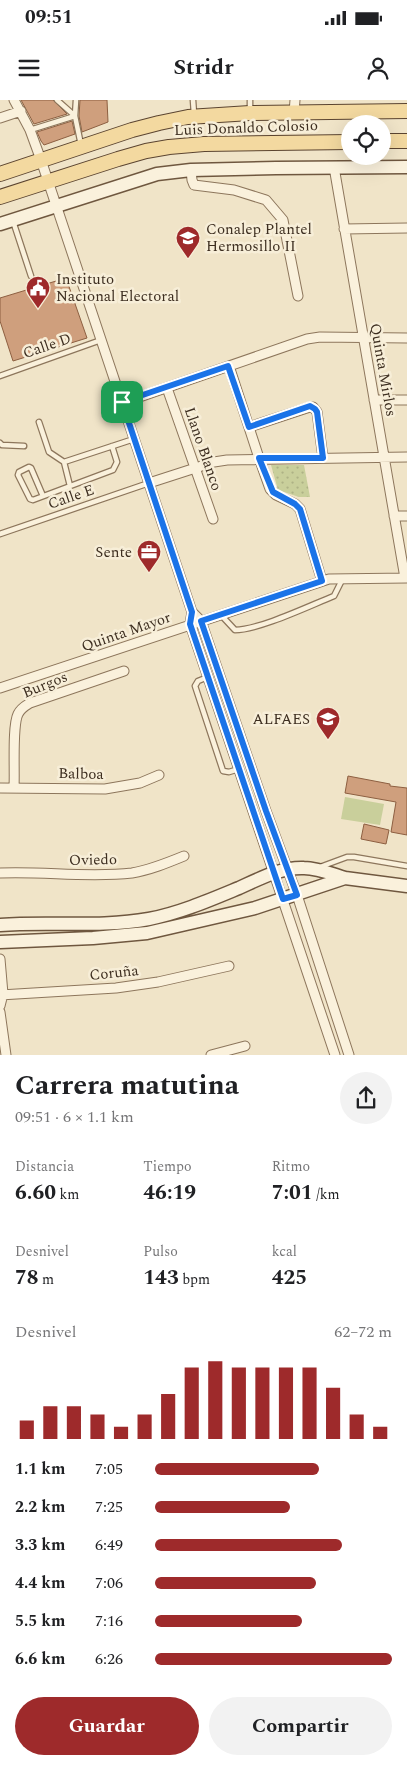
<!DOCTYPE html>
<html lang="es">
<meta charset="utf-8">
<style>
body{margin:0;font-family:Spectral,serif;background:#f2f2f2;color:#202124;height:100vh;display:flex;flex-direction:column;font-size:19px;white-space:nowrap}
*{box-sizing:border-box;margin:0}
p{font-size:16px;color:#757577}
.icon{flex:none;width:28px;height:28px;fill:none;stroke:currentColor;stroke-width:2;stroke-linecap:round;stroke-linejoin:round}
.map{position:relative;height:955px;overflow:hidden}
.sheet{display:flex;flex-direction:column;background:#fff;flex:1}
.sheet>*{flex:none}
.buttons{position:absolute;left:341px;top:15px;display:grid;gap:10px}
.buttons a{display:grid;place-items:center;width:50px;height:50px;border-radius:50%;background:#fff;box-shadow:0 5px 20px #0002;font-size:25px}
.pin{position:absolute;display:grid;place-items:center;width:42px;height:42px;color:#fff;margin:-21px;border-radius:10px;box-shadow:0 2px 8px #0006}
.round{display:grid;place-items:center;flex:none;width:52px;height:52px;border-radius:26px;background:#f2f2f2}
.overview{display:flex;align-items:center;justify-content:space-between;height:85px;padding:0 15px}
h1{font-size:28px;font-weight:700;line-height:38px}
.figures{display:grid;grid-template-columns:repeat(3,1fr);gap:8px;height:85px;padding:5px 15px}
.figures div{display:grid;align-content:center}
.figures b{font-size:21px;font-weight:700}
.figures small{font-size:14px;font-weight:400}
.figures p{font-size:14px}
.chart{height:140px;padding:10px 15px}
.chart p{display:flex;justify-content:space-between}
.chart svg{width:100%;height:90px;margin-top:5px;stroke:#9e2a2b;stroke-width:6}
.action{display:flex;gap:10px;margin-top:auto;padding:10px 15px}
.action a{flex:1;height:58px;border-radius:30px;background:#9e2a2b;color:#fff;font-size:20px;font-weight:700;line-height:58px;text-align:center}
.action a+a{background:#f2f2f2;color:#202124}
ul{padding:0 15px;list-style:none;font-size:16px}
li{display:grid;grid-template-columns:80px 60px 1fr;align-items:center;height:38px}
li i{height:12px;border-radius:6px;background:#9e2a2b}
.status{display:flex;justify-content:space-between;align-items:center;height:35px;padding:0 25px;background:#fff;direction:ltr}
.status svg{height:14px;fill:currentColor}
header{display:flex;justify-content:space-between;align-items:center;height:65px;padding:0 15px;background:#fff;font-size:22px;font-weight:700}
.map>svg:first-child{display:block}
.green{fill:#c9cf9b}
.park{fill:url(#park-dots)}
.building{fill:#cf9f7d;stroke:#8d5f41}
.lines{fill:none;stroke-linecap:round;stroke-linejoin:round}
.lane-casing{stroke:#8d765c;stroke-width:7}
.street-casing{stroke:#8d765c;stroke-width:11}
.secondary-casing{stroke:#6f573f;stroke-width:15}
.primary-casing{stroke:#5b4430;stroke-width:16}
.lane{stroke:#faf1dc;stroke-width:4.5}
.street{stroke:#faf1dc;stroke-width:9}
.secondary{stroke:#faf1dc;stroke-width:12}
.primary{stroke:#f3d9a0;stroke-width:14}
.route-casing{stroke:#fff;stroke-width:10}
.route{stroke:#1a73e8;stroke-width:6}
.labels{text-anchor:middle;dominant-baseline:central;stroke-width:5;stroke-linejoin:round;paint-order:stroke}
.street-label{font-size:15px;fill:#3d2e20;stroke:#f7eed8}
.poi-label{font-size:15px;fill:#3d2e20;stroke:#f7eed8;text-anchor:start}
</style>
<div class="status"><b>09:51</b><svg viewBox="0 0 49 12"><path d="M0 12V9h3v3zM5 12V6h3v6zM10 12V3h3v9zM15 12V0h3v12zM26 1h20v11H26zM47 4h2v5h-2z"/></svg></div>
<header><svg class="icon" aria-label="menu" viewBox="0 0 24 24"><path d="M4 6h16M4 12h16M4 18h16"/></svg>Stridr<svg class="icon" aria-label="person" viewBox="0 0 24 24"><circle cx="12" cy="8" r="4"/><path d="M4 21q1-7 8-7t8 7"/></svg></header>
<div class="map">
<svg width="407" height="955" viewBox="0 0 407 955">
<defs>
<pattern id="park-dots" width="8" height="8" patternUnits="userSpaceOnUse" patternTransform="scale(1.25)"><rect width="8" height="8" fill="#c9cf9b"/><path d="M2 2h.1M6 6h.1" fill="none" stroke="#aeb285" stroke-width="1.8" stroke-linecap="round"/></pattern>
</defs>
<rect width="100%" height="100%" fill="#f0e4c8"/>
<path class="green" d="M345,697L384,704L380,725L341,719Z"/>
<path class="park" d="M271,365H304L310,397H299L278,390Z"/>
<path class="building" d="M21,0H53L67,14L34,24Z
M80,0H107L108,22L82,32L79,16Z
M72,21L75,34L44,45L41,41L37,32Z
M66,178L87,238L13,261L0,221V198Z
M348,676L390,684V686L407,688V735L391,732L396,702L345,693Z
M364,724L389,730L386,744L361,739Z"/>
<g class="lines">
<defs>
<path id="lane" d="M76,0L75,16L81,45
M193,0L194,14
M250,0V12
M30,30L75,16L57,0
M13,121L31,176
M0,276L101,240
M39,322L49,352L64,362L134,339
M0,343L2,345L24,346
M64,362L70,386
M43,396L31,368L29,367L19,372L18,375L30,399L33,400L113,370L117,362L112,346
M0,434L149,383
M221,515L235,530C259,530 309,506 334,496L343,478
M208,577L198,581L195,586L223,671L229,672L239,669
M320,767L347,757H354L407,766"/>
<path id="street" d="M14,0L30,30L41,60L192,512L190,524L335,955
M294,13L295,0
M0,18L21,11
M334,67L405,478
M191,70L192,80L194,85L234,90L266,100L283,120L298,196
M344,129L407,128
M229,266L259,358L270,389L276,395L295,404L300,409L322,481
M167,288L213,419
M374,300H407
M122,303L307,239L320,237L407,238
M249,327L310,307H313L317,312L323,358
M149,383L214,362L227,360L407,357
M394,416H407
M192,512L201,521L266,711L297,795L349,955
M0,588L329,479L407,478
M14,687C15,671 12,626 18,614C21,608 25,606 30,603L124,571
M0,688L105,689L140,683L159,675
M0,773C44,771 88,778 132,773C150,770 167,763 184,756
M0,859L3,894L0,906
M0,895L116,888L158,882L229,866
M0,912L6,955
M211,955L245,946"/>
<path id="secondary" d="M0,124L157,74L191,70L276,68L407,67
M0,825C50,821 99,828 149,819C180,813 210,800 239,788C259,779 281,767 304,768C318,768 332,774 345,778
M0,842L93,838L147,833L255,808L345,778L407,786"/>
<path id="primary" d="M382,41H407
M0,74L132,30L159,23L188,17L250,13L407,11
M0,97L118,59L146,51L169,47L204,44L350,42"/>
</defs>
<use href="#lane" class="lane-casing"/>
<use href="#street" class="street-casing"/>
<use href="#secondary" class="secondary-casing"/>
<use href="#primary" class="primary-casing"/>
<use href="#lane" class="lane"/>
<use href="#street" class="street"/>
<use href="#secondary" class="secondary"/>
<use href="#primary" class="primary"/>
</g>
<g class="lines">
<defs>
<path id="route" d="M228,266L249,327L310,306L315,309L317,312L323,358H259L273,392L295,404L300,409L322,481L201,521L266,711L297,795L283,799L190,524L192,512L122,302Z"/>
</defs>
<use href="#route" class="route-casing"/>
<use href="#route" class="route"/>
</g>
<defs>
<symbol id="school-pin" viewBox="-11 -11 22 30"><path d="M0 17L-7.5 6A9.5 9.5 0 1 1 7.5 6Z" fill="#9e2a2b" stroke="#f7eed8"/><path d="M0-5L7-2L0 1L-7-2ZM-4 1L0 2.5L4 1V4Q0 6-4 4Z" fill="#fff"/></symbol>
<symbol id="civic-pin" viewBox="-11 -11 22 30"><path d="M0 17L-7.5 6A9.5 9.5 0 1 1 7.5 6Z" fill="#9e2a2b" stroke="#f7eed8"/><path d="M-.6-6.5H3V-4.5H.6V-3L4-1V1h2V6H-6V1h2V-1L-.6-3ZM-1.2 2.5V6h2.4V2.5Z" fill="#fff"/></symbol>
<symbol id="office-pin" viewBox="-11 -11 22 30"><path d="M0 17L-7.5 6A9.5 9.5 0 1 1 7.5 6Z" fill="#9e2a2b" stroke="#f7eed8"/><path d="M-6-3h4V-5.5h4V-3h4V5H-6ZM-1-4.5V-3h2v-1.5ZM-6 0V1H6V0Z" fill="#fff"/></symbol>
</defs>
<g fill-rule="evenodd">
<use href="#school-pin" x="174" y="124" width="28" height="38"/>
<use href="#civic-pin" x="24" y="174" width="28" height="38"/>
<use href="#office-pin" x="135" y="438" width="28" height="38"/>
<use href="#school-pin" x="314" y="605" width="28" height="38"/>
</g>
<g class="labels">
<g class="street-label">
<text transform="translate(246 28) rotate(-2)">Luis Donaldo Colosio</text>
<text transform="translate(47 246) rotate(-19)">Calle D</text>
<text transform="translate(383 270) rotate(80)">Quinta Mirlos</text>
<text transform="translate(203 349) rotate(71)">Llano Blanco</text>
<text transform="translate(71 397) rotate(-19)">Calle E</text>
<text transform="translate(126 532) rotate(-19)">Quinta Mayor</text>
<text transform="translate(45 585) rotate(-22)">Burgos</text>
<text transform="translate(81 674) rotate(1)">Balboa</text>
<text transform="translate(93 760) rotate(-1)">Oviedo</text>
<text transform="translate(114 873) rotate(-6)">Coruña</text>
</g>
<g class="poi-label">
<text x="206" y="129">Conalep Plantel<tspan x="206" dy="17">Hermosillo II</tspan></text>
<text x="56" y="179">Instituto<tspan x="56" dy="17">Nacional Electoral</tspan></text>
<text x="132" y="452" text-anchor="end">Sente</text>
<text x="310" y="619" text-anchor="end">ALFAES</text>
</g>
</g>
</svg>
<div class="buttons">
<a><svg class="icon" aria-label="locate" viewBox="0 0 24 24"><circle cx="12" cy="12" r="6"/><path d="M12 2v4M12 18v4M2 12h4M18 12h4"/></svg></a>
</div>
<div class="pin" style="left:122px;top:302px;background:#1e9e55"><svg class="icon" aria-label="arrive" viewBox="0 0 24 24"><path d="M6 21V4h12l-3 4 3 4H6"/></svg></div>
</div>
<section class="sheet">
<div class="overview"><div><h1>Carrera matutina</h1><p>09:51 · 6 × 1.1 km</p></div><a class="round"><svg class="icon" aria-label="share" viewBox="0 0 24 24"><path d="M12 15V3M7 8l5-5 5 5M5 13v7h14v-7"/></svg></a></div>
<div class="figures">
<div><p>Distancia</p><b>6.60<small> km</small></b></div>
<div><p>Tiempo</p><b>46:19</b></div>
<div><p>Ritmo</p><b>7:01<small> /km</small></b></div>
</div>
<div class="figures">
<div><p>Desnivel</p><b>78<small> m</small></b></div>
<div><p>Pulso</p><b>143<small> bpm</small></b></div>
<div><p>kcal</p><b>425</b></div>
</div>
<div class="chart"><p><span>Desnivel</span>62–72 m</p>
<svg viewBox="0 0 160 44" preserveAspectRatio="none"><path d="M5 44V35M15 44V28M25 44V28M35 44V32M45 44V38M55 44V32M65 44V22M75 44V9M85 44V6M95 44V9M105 44V9M115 44V9M125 44V9M135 44V19M145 44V32M155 44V38"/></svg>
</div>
<ul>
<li><b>1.1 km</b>7:05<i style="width:69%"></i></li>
<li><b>2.2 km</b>7:25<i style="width:57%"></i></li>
<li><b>3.3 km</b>6:49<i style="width:79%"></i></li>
<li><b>4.4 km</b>7:06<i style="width:68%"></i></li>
<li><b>5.5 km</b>7:16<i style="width:62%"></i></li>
<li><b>6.6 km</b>6:26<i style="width:100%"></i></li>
</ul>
<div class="action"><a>Guardar</a><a>Compartir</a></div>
</section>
